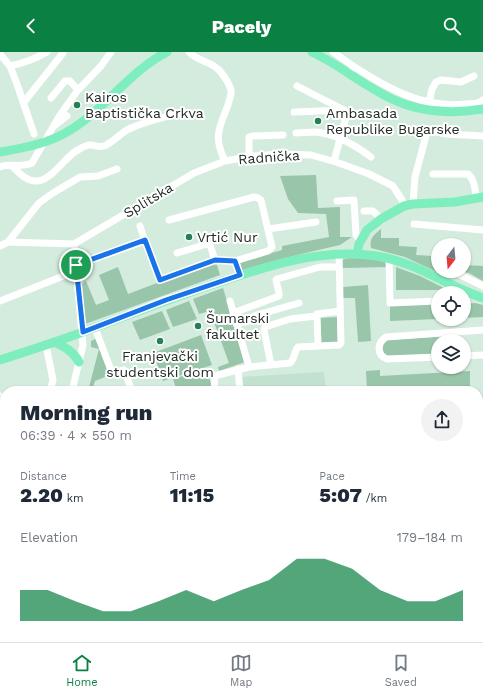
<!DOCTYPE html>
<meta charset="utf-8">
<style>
body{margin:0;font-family:"Work Sans",sans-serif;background:#f2f2f3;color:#1f2937;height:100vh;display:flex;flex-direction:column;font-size:15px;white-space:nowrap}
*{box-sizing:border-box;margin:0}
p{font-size:13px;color:#747a83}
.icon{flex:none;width:22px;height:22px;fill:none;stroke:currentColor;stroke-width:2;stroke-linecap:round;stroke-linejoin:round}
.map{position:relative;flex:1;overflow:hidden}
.sheet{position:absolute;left:0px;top:334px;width:483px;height:256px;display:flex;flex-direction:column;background:#fff;border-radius:16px 16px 0 0;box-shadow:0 1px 3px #0004}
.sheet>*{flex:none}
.needle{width:26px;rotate:196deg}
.tools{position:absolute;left:431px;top:186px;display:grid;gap:8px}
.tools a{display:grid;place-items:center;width:40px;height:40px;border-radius:50%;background:#fff;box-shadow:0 1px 3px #0004;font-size:20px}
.pin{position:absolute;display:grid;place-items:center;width:34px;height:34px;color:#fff;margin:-17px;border:2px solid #fff;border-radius:50%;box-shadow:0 1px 4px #0007}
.round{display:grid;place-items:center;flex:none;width:42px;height:42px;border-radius:21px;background:#f2f2f3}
.headline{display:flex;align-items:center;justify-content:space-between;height:68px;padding:0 20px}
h1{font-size:22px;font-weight:800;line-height:30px}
.metrics{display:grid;grid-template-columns:repeat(3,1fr);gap:6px;height:68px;padding:4px 20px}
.metrics div{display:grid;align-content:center}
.metrics b{font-size:20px;font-weight:800}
.metrics small{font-size:11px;font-weight:400}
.metrics p{font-size:11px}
.chart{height:112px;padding:8px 20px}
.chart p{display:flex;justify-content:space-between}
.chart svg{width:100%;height:72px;margin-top:4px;fill:#0b8043;opacity:.7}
header{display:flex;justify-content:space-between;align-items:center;height:52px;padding:0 20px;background:#0b8043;color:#fff;font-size:18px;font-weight:800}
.menu{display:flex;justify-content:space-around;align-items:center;height:56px;border-top:1px solid #e0e1e3;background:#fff;font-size:11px;color:#747a83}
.menu a{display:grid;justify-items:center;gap:2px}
.menu .active{color:#0b8043}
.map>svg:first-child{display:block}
.built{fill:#c2e1ce}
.green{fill:#99c5ab}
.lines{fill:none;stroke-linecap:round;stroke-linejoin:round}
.minor{stroke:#fff;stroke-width:7}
.major{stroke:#7eeebe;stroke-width:9}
.route-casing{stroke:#fff;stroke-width:8}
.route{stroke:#1a73e8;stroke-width:5}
.poi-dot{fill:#268055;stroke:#fff;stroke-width:1.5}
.labels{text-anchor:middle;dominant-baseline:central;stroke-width:4;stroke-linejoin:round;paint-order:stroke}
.poi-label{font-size:14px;fill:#222b26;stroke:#fff;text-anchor:start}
.street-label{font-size:14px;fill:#222b26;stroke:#fff}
</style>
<header><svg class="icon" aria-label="back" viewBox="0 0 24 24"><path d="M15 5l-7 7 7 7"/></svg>Pacely<svg class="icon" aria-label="search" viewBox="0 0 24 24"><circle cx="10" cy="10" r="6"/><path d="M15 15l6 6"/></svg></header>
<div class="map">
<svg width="483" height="590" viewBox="0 0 483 590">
<rect width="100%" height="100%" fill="#d4ecdd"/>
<path class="built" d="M324,320L326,339H242L241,325Z
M333,585H429L445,587L444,590H332Z"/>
<path class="green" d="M316,123L318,156L340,155V185H352L340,193L301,202L242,218L240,210L282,198V194L329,185L326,162L298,161L288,147L280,124Z
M381,177V186H399V194L417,195L416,203L433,204V211H438V219H445L441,222L405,205L371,196C369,186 374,183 381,177Z
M353,205L372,207L388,211L390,215L342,216L341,208Z
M210,211L217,213L220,223L85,272L81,233L86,229L96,253L109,248L99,223L118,215L128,242Z
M464,213L483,214V229L469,221L460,219H464Z
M396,215L420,224L454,241H439V238H396Z
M368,233L371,289L358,290L355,246H343V235Z
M223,236L245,310L219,319L218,315L229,311L210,259L199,262L193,247Z
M189,249L197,267L173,275L166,258Z
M475,251L483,253V265L464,266V252Z
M390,252H438V267L390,269Z
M162,259L170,277L140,288L132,270Z
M337,265L338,290L321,291L320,266Z
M201,283L212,313L163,329L153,301Z
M449,284V289H438V302L388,304L384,301C382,295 382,291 388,288Z
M99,285L115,321L95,329L92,339H88L99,297L91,295V289Z
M206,317L212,334L196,339H177L173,327Z
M380,318V324L470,319V339H367L366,319Z
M0,478L5,480V585H33L32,590H0Z"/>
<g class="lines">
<path class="minor" d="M189,0C198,10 212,9 220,19C224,24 229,31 231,38C232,43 229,48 228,53C219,76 213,85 225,109
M333,0L353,14L351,19
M0,2L10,14L17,32L34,82
M10,14C24,11 35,7 47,0
M353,14C387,36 423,57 466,52C472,52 479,52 483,48
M297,34L344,58L346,65L334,109
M51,46L65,29H70L78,38
M24,50L63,1
M429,51L432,37L436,30L441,28L461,30L474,24
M294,60L344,58
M54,74L67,64
M296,81C302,81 309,80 316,80C336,82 355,93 371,105
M249,104V85L252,84L283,83
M12,114C19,121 27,130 38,129C52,127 64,107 76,99C80,97 85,93 90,93C96,93 98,96 104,94C114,90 120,81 129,77C145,69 162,66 179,61
M0,115C10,111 21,116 32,111L60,63L78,38L101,14L111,0
M433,122H468C475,128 475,138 476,146
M337,149L354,148L356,183L360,188
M413,152L415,125L427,80L432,79L446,82L483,84
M364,159H373L381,167
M414,172L483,178
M140,174L145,189
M268,177L316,170
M8,190L74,192L194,121L225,109L253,104L279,102L311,103L336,110L369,122L393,134L402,148L404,154
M0,194L8,190L39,151L53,141L80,125L98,124L117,117
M177,201L207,192L210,193L215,208
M389,206L390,251L438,249
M235,209L240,223
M76,213L145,189L160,228L215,208L235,209L268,199L272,195L261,148L258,146L254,145L169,168
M452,219L483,234
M439,228L447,219
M0,249L76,219
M230,249L249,315
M233,261L279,244V241L276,228L277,227L320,215H339
M236,272L249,269L254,264L299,251
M95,276L112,321L124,318L132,339
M46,293L53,328L50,339
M318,293L317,262L340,259
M464,304L483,303
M438,305L387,307C376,303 377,291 386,285L483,278
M271,313L264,278L265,275L290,267L316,264
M238,317L240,339
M72,339L83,293L74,192
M214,339L215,324L218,323L249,315L290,311C295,307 294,299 298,295L339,293L341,291L339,202
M0,344L5,347
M478,358L483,357
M0,378L5,379
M478,384H483
M0,403L5,404
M478,422L483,415
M0,471L5,473
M478,477H483
M478,518L483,519
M478,574L483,575
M473,585L483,586
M253,590L254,585
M328,590L329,585"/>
<path class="major" d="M312,0C340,13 364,34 392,47C421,61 452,62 483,57
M0,100C22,96 47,92 67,80C104,59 128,20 167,0
M357,202L359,192L367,178L381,167L404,154L413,152L455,150L483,145
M54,290C65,295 73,299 79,310
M0,308C28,299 56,290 83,280C129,263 174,245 220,230C270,213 323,196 376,204C414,209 447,234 483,246"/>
</g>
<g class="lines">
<defs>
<path id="route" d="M145,188L160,228L215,208L235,209L240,223L166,248L83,280L76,213Z"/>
</defs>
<use href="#route" class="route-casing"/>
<use href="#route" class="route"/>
</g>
<g class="poi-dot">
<circle cx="77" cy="53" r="4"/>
<circle cx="318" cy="69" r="4"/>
<circle cx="189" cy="185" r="4"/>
<circle cx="198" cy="274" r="4"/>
<circle cx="160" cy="289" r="4"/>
</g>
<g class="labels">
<g class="poi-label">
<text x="85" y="45">Kairos<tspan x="85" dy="16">Baptistička Crkva</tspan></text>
<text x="326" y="61">Ambasada<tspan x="326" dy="16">Republike Bugarske</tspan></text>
<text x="197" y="185">Vrtić Nur</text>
<text x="206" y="266">Šumarski<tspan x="206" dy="16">fakultet</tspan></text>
<text x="160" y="304" text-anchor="middle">Franjevački<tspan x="160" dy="16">studentski dom</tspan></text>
</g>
<g class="street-label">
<text transform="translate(269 105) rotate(-4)">Radnička</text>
<text transform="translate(148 148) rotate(-31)">Splitska</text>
</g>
</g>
</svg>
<div class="tools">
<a><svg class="needle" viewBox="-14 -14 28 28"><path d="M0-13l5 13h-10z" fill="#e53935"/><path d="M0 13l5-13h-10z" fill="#747a83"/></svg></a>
<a><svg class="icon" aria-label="locate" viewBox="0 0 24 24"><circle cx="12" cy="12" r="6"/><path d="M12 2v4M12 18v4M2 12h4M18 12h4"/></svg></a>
<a><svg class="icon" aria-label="layers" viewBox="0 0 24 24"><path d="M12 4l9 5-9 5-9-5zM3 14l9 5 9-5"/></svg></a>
</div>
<div class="pin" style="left:76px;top:213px;background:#1e9e55"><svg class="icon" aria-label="arrive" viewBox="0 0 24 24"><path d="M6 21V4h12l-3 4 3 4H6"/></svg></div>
<section class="sheet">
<div class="headline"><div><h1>Morning run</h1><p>06:39 · 4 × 550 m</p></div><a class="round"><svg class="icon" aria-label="share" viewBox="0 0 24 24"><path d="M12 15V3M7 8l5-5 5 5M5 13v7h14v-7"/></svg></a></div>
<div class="metrics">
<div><p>Distance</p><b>2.20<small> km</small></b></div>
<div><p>Time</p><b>11:15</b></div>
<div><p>Pace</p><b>5:07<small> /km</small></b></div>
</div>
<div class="chart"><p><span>Elevation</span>179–184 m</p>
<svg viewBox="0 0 160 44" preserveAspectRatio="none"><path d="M0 44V25L10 25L20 32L30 38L40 38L50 32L60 25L70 32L80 25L90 19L100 6L110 6L120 12L130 25L140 32L150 32L160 25V44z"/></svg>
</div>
</section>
</div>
<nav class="menu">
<a class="active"><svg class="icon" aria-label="home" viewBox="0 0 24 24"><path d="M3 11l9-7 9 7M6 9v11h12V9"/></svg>Home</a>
<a><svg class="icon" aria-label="map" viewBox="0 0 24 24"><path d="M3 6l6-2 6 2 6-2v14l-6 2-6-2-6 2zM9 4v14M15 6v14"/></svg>Map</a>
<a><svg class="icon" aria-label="saved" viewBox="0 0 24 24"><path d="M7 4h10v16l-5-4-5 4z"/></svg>Saved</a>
</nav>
